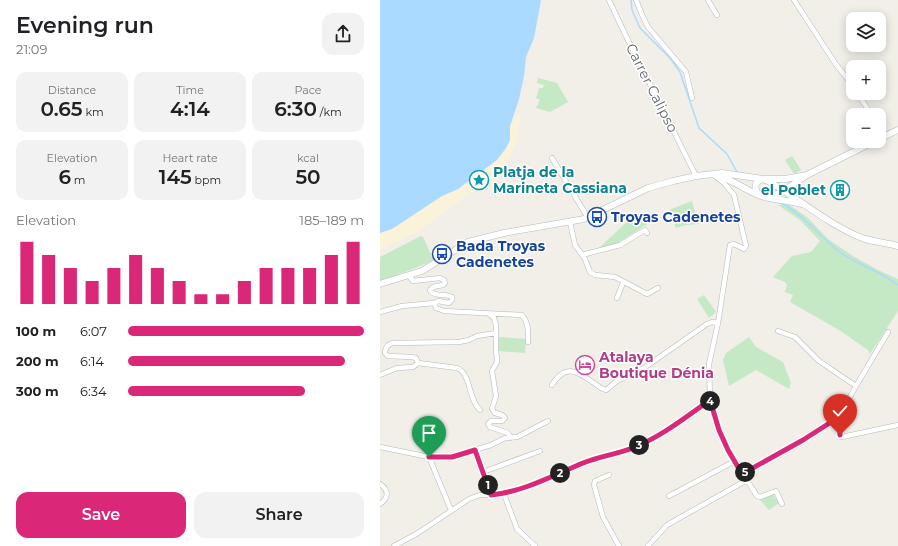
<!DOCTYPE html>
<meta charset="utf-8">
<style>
body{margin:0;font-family:Montserrat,sans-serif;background:#f2f2f2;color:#202124;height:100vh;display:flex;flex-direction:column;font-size:15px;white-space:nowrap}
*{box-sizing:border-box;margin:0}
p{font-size:13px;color:#757577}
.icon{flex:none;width:22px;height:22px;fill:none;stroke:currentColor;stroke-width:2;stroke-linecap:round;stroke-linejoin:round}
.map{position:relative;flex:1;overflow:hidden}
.panel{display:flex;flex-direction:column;background:#fff;width:380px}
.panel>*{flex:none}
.fabs{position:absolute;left:466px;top:12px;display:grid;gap:8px}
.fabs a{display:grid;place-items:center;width:40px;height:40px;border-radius:8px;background:#fff;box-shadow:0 2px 10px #0003;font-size:20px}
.pin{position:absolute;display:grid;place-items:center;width:34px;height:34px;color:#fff;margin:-41px -17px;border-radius:50% 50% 50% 0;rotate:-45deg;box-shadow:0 0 4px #0007}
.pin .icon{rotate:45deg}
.km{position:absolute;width:20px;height:20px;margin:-10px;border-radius:50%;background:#222;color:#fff;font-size:11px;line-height:20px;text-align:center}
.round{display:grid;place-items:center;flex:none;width:42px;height:42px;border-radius:12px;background:#f2f2f2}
.head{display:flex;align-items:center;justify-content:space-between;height:68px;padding:0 16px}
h1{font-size:22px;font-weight:600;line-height:30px}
.stats{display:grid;grid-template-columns:repeat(3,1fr);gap:6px;height:68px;padding:4px 16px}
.stats div{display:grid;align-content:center;border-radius:10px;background:#f2f2f2;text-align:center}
.stats b{font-size:20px;font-weight:600}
.stats small{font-size:11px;font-weight:400}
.stats p{font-size:11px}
.chart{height:112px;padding:8px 16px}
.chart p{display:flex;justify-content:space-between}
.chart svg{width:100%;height:72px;margin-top:4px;stroke:#db2777;stroke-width:6}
.action{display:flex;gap:8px;margin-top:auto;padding:8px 16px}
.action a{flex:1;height:46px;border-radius:12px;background:#db2777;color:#fff;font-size:16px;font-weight:600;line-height:46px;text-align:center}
.action a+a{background:#f2f2f2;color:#202124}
ul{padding:0 16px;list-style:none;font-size:13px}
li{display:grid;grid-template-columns:64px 48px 1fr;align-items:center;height:30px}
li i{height:10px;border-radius:5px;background:#db2777}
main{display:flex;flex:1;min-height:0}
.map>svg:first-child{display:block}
.green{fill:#c5e8c5}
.sand{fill:#fbf3d9}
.water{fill:#aadaff}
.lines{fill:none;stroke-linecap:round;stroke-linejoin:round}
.stream{stroke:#aadaff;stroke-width:1.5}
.street-casing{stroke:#b5b8bc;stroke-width:5.5}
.secondary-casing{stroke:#b6babf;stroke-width:7}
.street{stroke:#fff;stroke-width:4.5}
.secondary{stroke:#fff;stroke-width:6}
.route-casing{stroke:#fff;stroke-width:8}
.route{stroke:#db2777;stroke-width:5}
.labels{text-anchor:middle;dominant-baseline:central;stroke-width:3;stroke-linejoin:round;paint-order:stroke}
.street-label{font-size:14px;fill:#5f6368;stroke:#fff}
.culture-label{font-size:14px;font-weight:bold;fill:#0d838f;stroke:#fff;text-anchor:start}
.transit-label{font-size:14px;font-weight:bold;fill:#164399;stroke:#fff;text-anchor:start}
.hotel-label{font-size:14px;font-weight:bold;fill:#b23c85;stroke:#fff;text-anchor:start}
</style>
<main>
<section class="panel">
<div class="head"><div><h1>Evening run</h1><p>21:09</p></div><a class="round"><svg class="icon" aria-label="share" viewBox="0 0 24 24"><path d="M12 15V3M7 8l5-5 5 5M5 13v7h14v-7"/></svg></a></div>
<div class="stats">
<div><p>Distance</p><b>0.65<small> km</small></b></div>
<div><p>Time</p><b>4:14</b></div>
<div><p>Pace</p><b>6:30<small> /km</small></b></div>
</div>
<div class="stats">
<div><p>Elevation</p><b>6<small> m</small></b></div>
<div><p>Heart rate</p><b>145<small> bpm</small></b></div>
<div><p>kcal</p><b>50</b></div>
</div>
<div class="chart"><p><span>Elevation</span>185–189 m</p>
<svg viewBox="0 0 160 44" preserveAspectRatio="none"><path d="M5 44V6M15 44V14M25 44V22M35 44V30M45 44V22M55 44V14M65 44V22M75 44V30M85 44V38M95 44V38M105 44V30M115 44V22M125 44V22M135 44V22M145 44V14M155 44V6"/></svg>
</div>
<ul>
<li><b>100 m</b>6:07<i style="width:100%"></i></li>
<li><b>200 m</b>6:14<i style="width:92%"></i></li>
<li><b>300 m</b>6:34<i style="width:75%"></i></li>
</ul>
<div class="action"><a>Save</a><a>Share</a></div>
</section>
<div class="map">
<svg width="518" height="546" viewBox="0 0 518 546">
<rect width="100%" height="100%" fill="#f1efe8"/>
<path class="green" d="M158,78L177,83L188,102L170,112L156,108L160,100L156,98L159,88H163L164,85L157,83Z
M412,156L421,170L414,174L405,160Z
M312,201L318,224L306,225L296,228L289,210Z
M398,205H409L414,208L428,218L448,239L473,256L500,271L518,279V311L490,354L488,350L459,330L410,302L413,295L405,292L407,285L405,282L393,277L412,256L431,252L440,241L420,220Z
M259,214L269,223L238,243L218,249L250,219Z
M41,236L43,237L53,259L52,261L33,269L0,281V257Z
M324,295L336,312L329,318L317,299Z
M119,337L146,339L145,353L118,351Z
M369,337L376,347L403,362L411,383L409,389L376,370L349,386L343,360L346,353Z
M393,495L399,503L389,510L379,499Z"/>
<path class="sand" d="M139,113L141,114L136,143L123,169L37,232L0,250V233L12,229L62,196L78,189L130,140V126Z"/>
<path class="water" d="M0,0H161L154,38L146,57L144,76L139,99L130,126V140L126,148L117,160L78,189L62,196L12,229L0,233Z"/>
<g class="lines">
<path class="stream" d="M251,0L252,10L260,28L290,58L300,72L319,128L347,154L357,172
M401,203C424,215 441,238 461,253C479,265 501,272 518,285"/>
<defs>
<path id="street" d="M229,0L245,34L316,176
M256,0L263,17L268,27L306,72L312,98
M328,0L337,15
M414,0L455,63L473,86
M477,93L492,115
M499,125L506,136
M172,158L208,218
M335,176L344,183L354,195L366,246L364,249L354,244L350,245L338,323L329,364L330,400L339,430L348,450L377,496L380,497L396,491L402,504
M190,222L195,245L205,259L210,272L215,275L235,277L267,294L278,288
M202,255L240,245L265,230L267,233
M29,276L33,281L60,278L64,280L65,283L63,285L53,287L50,290L51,292C57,297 65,293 72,297V300L69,303L58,301L54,303L56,308L64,311L142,315C149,323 148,332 148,342
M237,298L243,283
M0,312L22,306L54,303
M109,314L114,318L116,325V351L117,358V362L112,371L116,396L112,409L115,413L122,415L125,418L122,421H111L108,424L110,427L128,433L131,438
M0,375L17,368L33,367L38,363
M172,385C188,359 203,376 221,388L226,390L237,381L264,368L327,324L332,322L338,323
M476,386L508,332
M100,410C88,399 91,373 77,368L38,363L36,358L32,357L8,356L5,353C5,347 8,344 13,343L79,342L89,340L97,336L116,333
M459,417V433L462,437L518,425
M0,447L49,457H72L111,445L125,438L137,437L168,421
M95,450L111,495
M49,457L71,510
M103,472L160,451
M363,474L423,440L459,417L476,386L439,361L415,337L398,331
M229,475L215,481L214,485L223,517L239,546
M0,484C9,490 9,498 0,504
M124,494L137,529L155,546
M289,496L355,461
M14,546L38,533L89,499L100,495L124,494L156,483L206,462L254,447L268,441L295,424L330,400
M268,546L287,525L367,480"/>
<path id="secondary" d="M499,139L518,130
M336,175C352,179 365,190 381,196C394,200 408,200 421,204
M390,182C420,200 452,227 485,239C496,242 507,243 518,246
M379,195C373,189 375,181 383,179L390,182L393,187L391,192L387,196
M389,195L399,194L427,175L495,141
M0,284L42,271L88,242L124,233L204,219L268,188L293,181L316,176L342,173L383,179H405L427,175"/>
</defs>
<use href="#street" class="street-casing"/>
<use href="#secondary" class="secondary-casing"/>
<use href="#street" class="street"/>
<use href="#secondary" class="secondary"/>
</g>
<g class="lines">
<defs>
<path id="route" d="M49,457H72L95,450L111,495C143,492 174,475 203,463C220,456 239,454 255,447C282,436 306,417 330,400L339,430L348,450L362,474L423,440L459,417L460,435"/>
</defs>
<use href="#route" class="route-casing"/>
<use href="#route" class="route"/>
</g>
<defs>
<symbol id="sight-ring" viewBox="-11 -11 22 22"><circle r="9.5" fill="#fff" stroke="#0f9aa8" stroke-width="1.5"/><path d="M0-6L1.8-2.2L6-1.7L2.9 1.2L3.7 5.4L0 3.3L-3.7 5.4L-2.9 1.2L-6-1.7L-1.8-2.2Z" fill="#0f9aa8"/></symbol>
<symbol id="building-ring" viewBox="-11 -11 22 22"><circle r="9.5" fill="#fff" stroke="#0f9aa8" stroke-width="1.5"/><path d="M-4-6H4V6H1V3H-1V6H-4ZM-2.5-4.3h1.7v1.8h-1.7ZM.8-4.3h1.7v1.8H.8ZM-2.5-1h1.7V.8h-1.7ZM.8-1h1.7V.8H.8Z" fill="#0f9aa8"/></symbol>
<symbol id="bus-ring" viewBox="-11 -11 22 22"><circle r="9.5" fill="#fff" stroke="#1a4fb4" stroke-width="1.5"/><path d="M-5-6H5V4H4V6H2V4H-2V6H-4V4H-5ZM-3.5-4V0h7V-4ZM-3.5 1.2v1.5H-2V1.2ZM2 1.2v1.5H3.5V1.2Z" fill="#1a4fb4"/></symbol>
<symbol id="hotel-ring" viewBox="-11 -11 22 22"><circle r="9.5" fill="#fff" stroke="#d1479c" stroke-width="1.5"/><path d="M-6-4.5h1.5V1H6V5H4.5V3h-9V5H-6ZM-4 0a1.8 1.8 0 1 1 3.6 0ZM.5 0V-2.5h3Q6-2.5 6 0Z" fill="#d1479c"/></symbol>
</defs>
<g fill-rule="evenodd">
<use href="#sight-ring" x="88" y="169" width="22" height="22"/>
<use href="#building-ring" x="449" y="179" width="22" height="22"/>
<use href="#bus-ring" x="206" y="206" width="22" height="22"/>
<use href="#bus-ring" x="51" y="243" width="22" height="22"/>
<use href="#hotel-ring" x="194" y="354" width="22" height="22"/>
</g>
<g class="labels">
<g class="street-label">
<text transform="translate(272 88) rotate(63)">Carrer Calipso</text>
</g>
<g class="culture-label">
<text x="113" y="172">Platja de la<tspan x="113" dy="16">Marineta Cassiana</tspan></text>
<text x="446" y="190" text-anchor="end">el Poblet</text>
</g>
<g class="transit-label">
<text x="231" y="217">Troyas Cadenetes</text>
<text x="76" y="246">Bada Troyas<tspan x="76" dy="16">Cadenetes</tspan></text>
</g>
<g class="hotel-label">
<text x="219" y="357">Atalaya<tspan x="219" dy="16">Boutique Dénia</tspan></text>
</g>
</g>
</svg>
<div class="fabs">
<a><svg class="icon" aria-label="layers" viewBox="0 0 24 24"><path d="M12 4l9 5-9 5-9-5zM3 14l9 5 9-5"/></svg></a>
<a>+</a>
<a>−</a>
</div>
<div class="pin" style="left:49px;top:457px;background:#1e9e55"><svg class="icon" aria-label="arrive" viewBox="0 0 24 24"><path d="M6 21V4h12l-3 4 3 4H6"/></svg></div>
<div class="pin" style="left:460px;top:435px;background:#d93025"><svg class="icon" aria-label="check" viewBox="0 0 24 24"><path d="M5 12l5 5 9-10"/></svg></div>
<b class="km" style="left:108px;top:485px">1</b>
<b class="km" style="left:180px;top:473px">2</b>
<b class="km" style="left:259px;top:445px">3</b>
<b class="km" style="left:330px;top:401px">4</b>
<b class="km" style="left:365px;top:472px">5</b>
</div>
</main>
